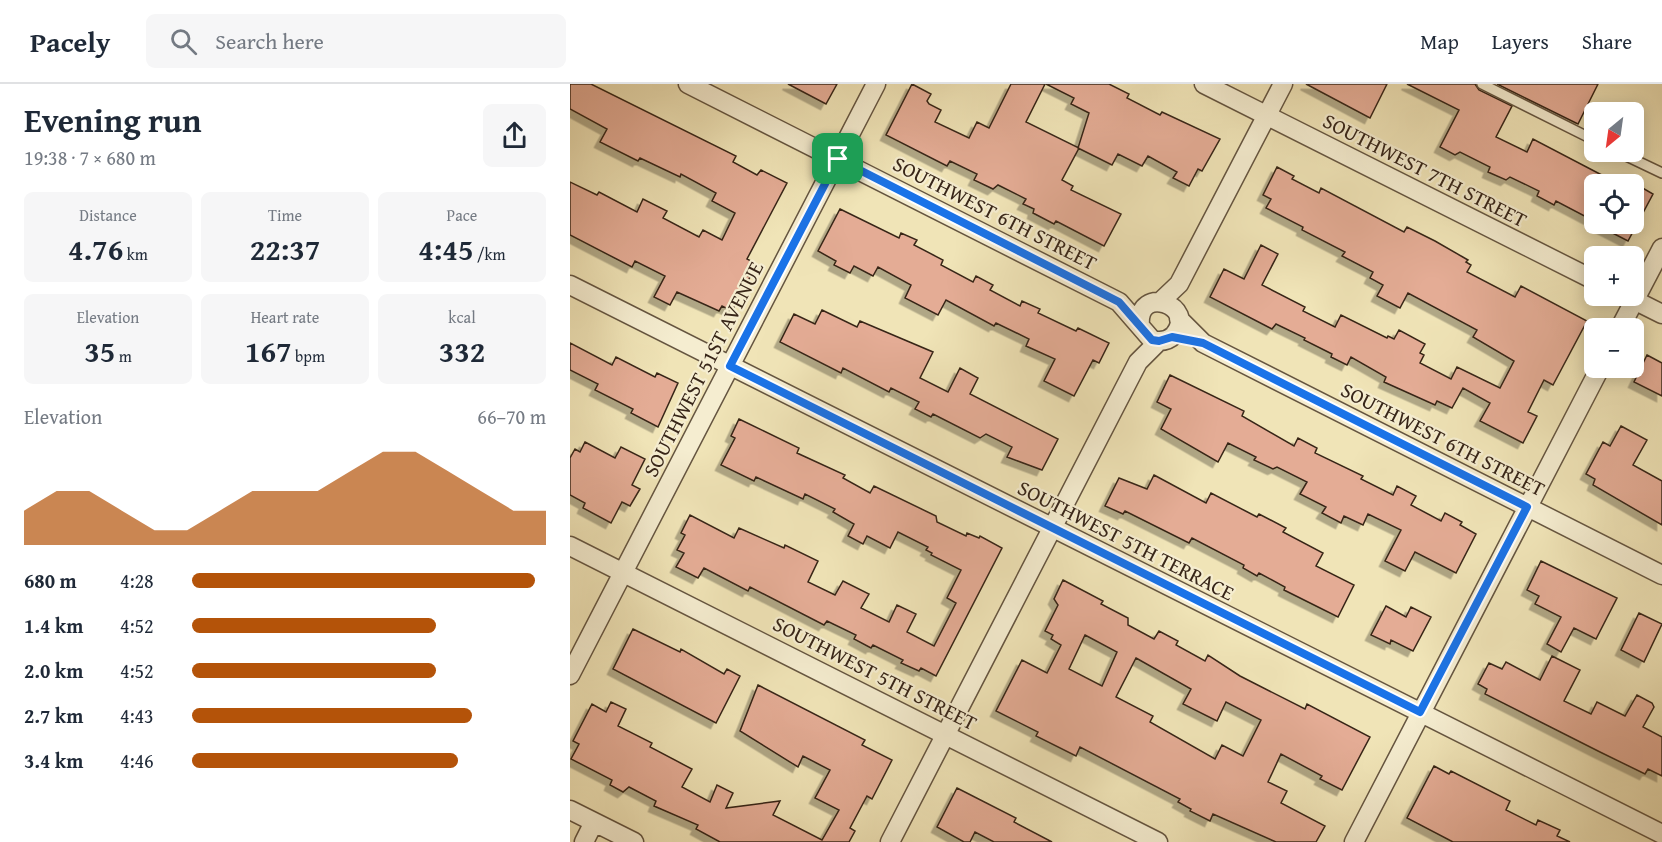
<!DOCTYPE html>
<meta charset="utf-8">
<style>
body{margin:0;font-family:"Gentium Book Plus",serif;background:#f6f6f7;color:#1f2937;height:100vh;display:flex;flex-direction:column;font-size:22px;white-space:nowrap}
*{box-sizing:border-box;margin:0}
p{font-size:20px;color:#747a83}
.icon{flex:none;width:33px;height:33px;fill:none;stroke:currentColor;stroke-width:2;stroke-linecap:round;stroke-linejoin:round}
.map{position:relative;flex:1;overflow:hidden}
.details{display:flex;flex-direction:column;background:#fff;width:570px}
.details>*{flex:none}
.needle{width:39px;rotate:209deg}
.controls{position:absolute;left:1014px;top:18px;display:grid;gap:12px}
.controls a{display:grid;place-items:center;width:60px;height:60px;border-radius:9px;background:#fff;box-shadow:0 3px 15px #0003;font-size:30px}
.pin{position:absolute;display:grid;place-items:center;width:51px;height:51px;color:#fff;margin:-26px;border-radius:12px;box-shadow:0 3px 9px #0006}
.round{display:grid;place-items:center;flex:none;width:63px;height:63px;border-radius:9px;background:#f6f6f7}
.overview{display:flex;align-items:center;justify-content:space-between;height:102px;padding:0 24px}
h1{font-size:33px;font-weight:600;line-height:45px}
.figures{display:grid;grid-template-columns:repeat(3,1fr);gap:9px;height:102px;padding:6px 24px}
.figures div{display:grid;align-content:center;border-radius:9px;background:#f6f6f7;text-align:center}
.figures b{font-size:30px;font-weight:600}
.figures small{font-size:16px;font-weight:400}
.figures p{font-size:16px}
.chart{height:168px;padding:12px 24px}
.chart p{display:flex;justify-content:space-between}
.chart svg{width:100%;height:108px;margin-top:6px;fill:#b45309;opacity:.7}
ul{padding:0 24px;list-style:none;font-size:20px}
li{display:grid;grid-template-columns:96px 72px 1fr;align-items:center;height:45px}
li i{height:15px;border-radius:8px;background:#b45309}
header{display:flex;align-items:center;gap:36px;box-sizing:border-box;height:84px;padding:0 30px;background:#fff;border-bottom:2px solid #e0e1e3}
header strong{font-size:28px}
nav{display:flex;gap:33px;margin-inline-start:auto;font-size:21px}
.search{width:420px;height:54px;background:#f6f6f7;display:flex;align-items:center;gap:15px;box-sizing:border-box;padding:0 21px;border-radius:9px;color:#747a83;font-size:22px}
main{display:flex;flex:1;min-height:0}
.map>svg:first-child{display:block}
.building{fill:#e4ac95;stroke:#372518;stroke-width:1.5;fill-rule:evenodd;filter:url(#shadow)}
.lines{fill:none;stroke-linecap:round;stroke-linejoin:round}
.service-casing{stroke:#655540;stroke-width:12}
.minor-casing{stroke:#655540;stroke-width:21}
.service{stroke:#f5edd0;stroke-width:9}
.minor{stroke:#f5edd0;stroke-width:18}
.route-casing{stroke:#fff;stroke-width:12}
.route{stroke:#1a73e8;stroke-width:8}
.labels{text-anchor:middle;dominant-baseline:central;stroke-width:4.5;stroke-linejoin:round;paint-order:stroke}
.street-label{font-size:21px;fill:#372518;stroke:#f5edd0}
</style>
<header>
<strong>Pacely</strong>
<div class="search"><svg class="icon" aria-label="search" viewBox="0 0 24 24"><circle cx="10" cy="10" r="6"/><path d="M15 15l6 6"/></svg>Search here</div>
<nav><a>Map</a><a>Layers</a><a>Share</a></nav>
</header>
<main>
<section class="details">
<div class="overview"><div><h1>Evening run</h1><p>19:38 · 7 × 680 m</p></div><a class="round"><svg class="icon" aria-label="share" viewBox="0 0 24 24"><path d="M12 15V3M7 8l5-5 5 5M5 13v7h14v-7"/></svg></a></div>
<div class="figures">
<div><p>Distance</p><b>4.76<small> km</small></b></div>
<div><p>Time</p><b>22:37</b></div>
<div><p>Pace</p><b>4:45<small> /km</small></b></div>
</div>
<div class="figures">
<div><p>Elevation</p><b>35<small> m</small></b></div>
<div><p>Heart rate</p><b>167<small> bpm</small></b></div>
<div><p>kcal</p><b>332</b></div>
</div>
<div class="chart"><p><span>Elevation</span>66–70 m</p>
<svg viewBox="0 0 160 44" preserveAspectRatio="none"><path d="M0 44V30L10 22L20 22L30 30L40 38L50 38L60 30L70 22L80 22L90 22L100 14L110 6L120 6L130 14L140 22L150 30L160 30V44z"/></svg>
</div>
<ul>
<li><b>680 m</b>4:28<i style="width:97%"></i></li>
<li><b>1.4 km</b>4:52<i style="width:69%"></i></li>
<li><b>2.0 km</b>4:52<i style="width:69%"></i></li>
<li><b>2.7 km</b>4:43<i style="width:79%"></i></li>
<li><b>3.4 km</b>4:46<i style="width:75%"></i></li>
</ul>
</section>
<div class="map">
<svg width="1092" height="758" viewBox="0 0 1092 758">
<defs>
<filter id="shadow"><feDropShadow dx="-5.5" dy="5.5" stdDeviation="0" flood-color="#0004"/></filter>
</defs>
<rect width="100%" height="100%" fill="#f0e4b7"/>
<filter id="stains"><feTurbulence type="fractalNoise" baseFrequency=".00333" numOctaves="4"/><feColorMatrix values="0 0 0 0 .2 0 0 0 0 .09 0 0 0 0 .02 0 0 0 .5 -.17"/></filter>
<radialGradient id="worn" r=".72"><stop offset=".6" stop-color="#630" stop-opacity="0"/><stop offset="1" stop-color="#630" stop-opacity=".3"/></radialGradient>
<path class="building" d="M0,0H21L166,72L163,78L187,91L191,86L217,99L177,175L181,177L175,190L180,193L162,227L152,222L149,227L107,208L100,221L84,213L95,192L65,177L62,183L0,151V98L27,111L29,108L67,128L73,115L97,127L93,134L129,153L133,146L152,156L165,129L142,117L146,109L111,90L110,93L70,74L68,77L30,58L37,45L0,25Z
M218,0H267L256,20Z
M342,0L361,10L357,17L359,20L371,26L365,38L399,54L407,38L419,44L441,0H475L456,38L509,64L492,96L503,102L501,106L551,130L534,162L486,137L484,140L463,129L464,125L453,120L456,115L428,101L423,105L404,96L407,90L380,77L377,82L316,51Z
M476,0H539L559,10L557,14L590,31L592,28L650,55L632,87L628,85L619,102L603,94L607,88L578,72L572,82L548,70L542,81L508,64L519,29L501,20L504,14Z
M736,0H817L800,34Z
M837,0H905L909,6L942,22L926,53L957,68L963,55L1049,100H1024V137L986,117L984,121L967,112L969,107L940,93L936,96L918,88L920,83L890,68L885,71L870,63L889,26Z
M927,0H1028L1008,40Z
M707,83L724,92L722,95L749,109L751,104L834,148L837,143L865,157L898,176L896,178L901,181L897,188L945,213L951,202L1017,237L983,301L974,296L958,328L967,332L953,359L910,337L920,319L893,304L882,324L867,317L865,321L814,298L816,293L781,273L777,281L761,273L762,270L734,256L735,254L706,240L702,245L640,213L654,185L674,195L691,161L708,170L692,201L735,223L733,227L765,243L771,231L817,254L818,252L824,255L829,246L855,260L850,269L854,271L850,279L881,295L887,283L930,304L944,277L903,253L907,246L838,209L830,224L807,212L813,201L800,194L803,188L772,172L775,168L732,146L733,143L696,124L701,115L693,111Z
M1064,99L1083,110L1058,157L1025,140H1064Z
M270,125L329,154L331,149L347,156L344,161L373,176L371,181L403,198L406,192L423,201L420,206L450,222L452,217L470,225L468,229L506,247L508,244L539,259L529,279L523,276L504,312L474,297L485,275L456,262L459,255L426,239L424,242L376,216L368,231L335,214L341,201L308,183L303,192L284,182L280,189L264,181L266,177L248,167Z
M252,226L287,243L290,237L363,268L350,294L378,308L390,284L408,294L400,310L488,355L472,386L437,373L442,363L416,350L410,354L363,330L361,333L345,325L349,318L321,304L319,308L273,284L271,289L210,258L224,230L245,240Z
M0,259L42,281L46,273L85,293L87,289L108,299L88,343L61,329L63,325L25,306L28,300L0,286Z
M1077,271L1092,279V312L1064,298Z
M600,291L674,327L672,332L724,362L728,354L747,364L745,369L793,392L791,395L823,411L827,402L846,412L841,421L871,437L875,429L892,438L890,441L906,450L886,489L845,468L835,487L815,477L831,446L798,430L793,441L774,432L771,439L752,429L756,423L730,410L737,398L707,383L703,385L684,376L686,373L658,359L648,378L591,345L601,325L587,318Z
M169,335L229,364L227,369L275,391L273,394L300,409L304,402L366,432L367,438L396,452L397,449L409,454L410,452L432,464L366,592L351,584L349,587L331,579L333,576L303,561L301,564L284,555L286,551L257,537L254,541L180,503L178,507L134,484L128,494L106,483L114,469L107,466L115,451L111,449L120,431L164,454L169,444L214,464L215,461L248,477L238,498L265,511L273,497L299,510L291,524L319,538L327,521L346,530L337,548L364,562L386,519L377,514L391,486L361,471L362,469L356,466L358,463L328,448L320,464L297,452L293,460L278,452L284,440L263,428L265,425L235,410L233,415L186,393L184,397L151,381L165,354L161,352Z
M1051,342L1077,356L1063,381L1092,397V441L1023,401L1025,395L1016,390L1033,358L1040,362Z
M15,358L45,374L51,363L75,375L62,401L70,405L60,422L52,418L41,439L13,424L15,419L0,411V374L5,365L10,368Z
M584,391L636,419L641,409L687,433L689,430L716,444L713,448L753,469L746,482L784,501L768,533L714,506L715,503L689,489L687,492L673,484L674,481L622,454L619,459L555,427L553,430L535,422L549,394L577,405Z
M971,477L1047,514L1026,555L1004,544L991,568L977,560L991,533L965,520L969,512L957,506Z
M493,496L533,517L531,520L558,534V541L584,555L589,547L608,557L606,561L635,577L638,571L670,592L735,625L737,620L800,653L772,706L750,695L752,692L711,670L698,698L717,707L711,719L755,742L746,758H706L643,730L640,737L620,727L621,725L608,718L610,715L510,663L506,672L466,652L468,648L426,627L452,576L477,589L491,561L481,555L483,551L475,547L488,521L484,515ZM515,551L547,568L532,602L499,585ZM566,574L621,605L613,620L647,637L656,618L691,636L673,672L652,661L645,675L580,638L583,632L546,613Z
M816,522L836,533L841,523L861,533L843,567L821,556L820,560L801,551Z
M1069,529L1092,540L1074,578L1051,566Z
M63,545L110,568L111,565L154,590L157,585L170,592L146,639L43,585Z
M982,572L1010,586L994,617L1021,630L1027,618L1055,632L1067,611L1082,619L1084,623L1073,643L1092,653V692L1078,685L1075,690L1030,668L915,610L917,605L908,600L919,579L932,585L936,578L970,596Z
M188,601L295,656L292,661L322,676L302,715L297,712L280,744L285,747L279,758H150L126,745L128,741L84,722L86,717L59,703L53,708L40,701L42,696L1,675L9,660L3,657L22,620L36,628L41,618L56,625L48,642L82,659L80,663L122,685L112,703L140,718L147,701L163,709L156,724L210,717L203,731L252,756L269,726L245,714L260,686L233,672L228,683L170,647Z
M864,682L879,690L881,687L940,717L936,726L966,741L968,736L990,746L987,752L1000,758H883L837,734Z
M387,704L446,734L444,738L482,758H424L405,748L400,758H394L367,743Z"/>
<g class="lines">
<defs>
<path id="service" d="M912,0L1024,56
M1048,68L1092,89"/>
<path id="minor" d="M118,0L549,218L582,256C590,258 598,257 604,251C629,222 566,199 570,242
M634,0L1024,196
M0,201L1092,750
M1056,212L1092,230
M590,218L609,200L713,0
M609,235L633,259L1092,491
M1050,244L1092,164
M0,462L588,758
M0,591L306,0
M0,726L64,758
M14,758L24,738
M320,758L568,278L589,257
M784,758L1030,284"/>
</defs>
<use href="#service" class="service-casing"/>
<use href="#minor" class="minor-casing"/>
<use href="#service" class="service"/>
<use href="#minor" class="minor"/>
</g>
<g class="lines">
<defs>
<path id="route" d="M268,75L549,218L582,256L589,257L602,253L633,259L957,423L850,628L160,282Z"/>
</defs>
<use href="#route" class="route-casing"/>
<use href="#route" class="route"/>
</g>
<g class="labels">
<g class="street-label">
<text transform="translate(855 86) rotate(27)">SOUTHWEST 7TH STREET</text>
<text transform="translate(425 129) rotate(27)">SOUTHWEST 6TH STREET</text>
<text transform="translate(133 285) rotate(-63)">SOUTHWEST 51ST AVENUE</text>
<text transform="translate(873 355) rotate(27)">SOUTHWEST 6TH STREET</text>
<text transform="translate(556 456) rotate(27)">SOUTHWEST 5TH TERRACE</text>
<text transform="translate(305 589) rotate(27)">SOUTHWEST 5TH STREET</text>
</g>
</g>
<rect width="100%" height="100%" filter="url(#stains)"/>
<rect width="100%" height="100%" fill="url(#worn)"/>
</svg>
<div class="controls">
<a><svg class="needle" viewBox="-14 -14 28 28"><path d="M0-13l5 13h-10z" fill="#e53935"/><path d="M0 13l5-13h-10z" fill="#747a83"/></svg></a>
<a><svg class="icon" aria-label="locate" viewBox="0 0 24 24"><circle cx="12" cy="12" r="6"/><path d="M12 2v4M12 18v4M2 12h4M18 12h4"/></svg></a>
<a>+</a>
<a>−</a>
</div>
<div class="pin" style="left:268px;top:75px;background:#1e9e55"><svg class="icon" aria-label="arrive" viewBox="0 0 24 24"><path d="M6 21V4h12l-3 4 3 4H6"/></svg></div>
</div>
</main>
